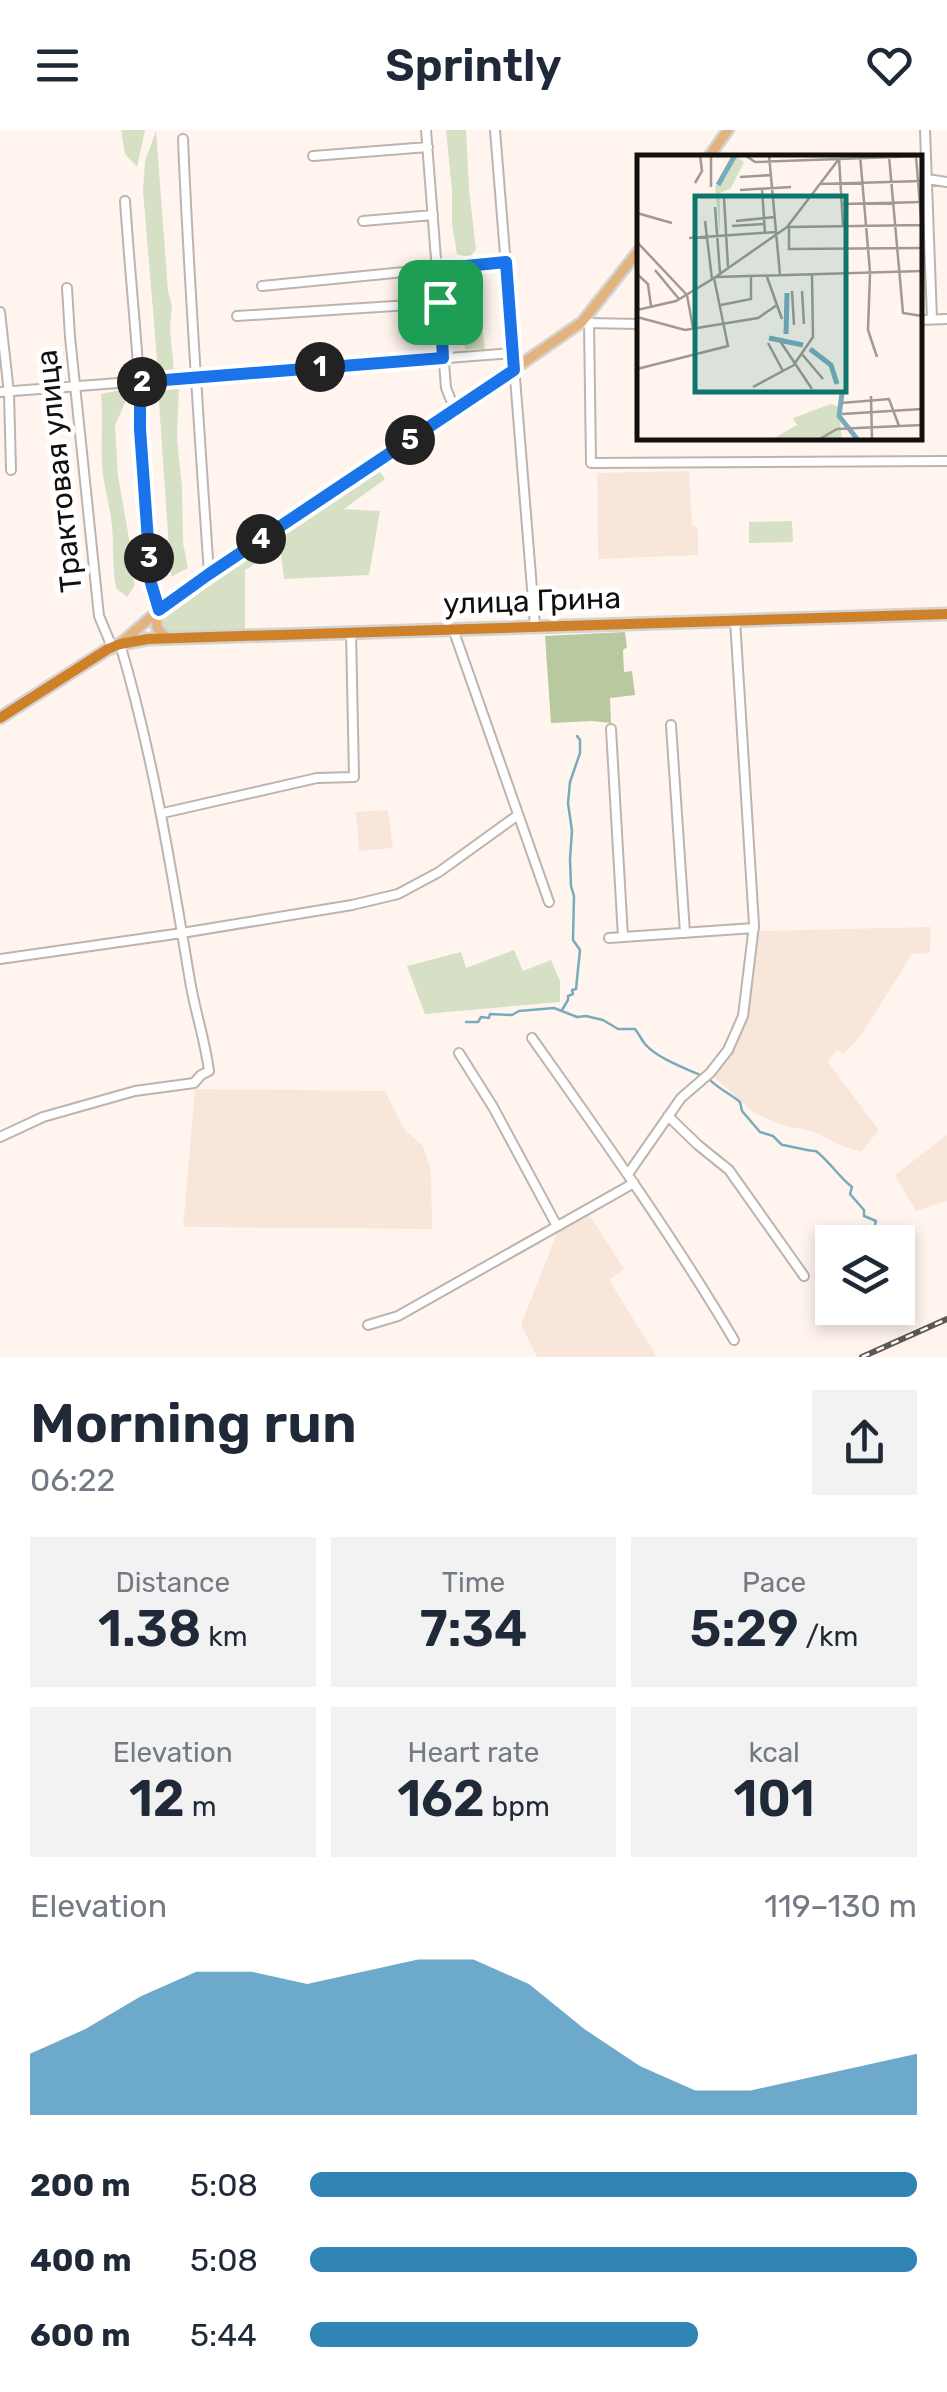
<!DOCTYPE html>
<meta charset="utf-8">
<style>
body{margin:0;font-family:Rubik,sans-serif;background:#f2f2f3;color:#1f2937;height:100vh;display:flex;flex-direction:column;font-size:38px;white-space:nowrap}
*{box-sizing:border-box;margin:0}
p{font-size:32px;color:#747a83}
.icon{flex:none;width:55px;height:55px;fill:none;stroke:currentColor;stroke-width:2;stroke-linecap:round;stroke-linejoin:round}
.map{position:relative;height:1227px;overflow:hidden}
.details{display:flex;flex-direction:column;background:#fff;flex:1}
.details>*{flex:none}
.buttons{position:absolute;left:815px;top:1095px;display:grid;gap:20px}
.buttons a{display:grid;place-items:center;width:100px;height:100px;border-radius:0px;background:#fff;box-shadow:0 5px 15px #0003;font-size:50px}
.pin{position:absolute;display:grid;place-items:center;width:85px;height:85px;color:#fff;margin:-42px;border-radius:20px;box-shadow:0 5px 15px #0006}
.km{position:absolute;width:50px;height:50px;margin:-25px;border-radius:50%;background:#222;color:#fff;font-size:28px;line-height:50px;text-align:center}
.round{display:grid;place-items:center;flex:none;width:105px;height:105px;border-radius:0px;background:#f2f2f3}
.overview{display:flex;align-items:center;justify-content:space-between;height:170px;padding:0 30px}
h1{font-size:55px;font-weight:600;line-height:75px}
.figures{display:grid;grid-template-columns:repeat(3,1fr);gap:15px;height:170px;padding:10px 30px}
.figures div{display:grid;align-content:center;border-radius:0px;background:#f2f2f3;text-align:center}
.figures b{font-size:50px;font-weight:600}
.figures small{font-size:28px;font-weight:400}
.figures p{font-size:28px}
.chart{height:280px;padding:20px 30px}
.chart p{display:flex;justify-content:space-between}
.chart svg{width:100%;height:180px;margin-top:10px;fill:#3085b4;opacity:.7}
ul{padding:0 30px;list-style:none;font-size:32px}
li{display:grid;grid-template-columns:160px 120px 1fr;align-items:center;height:75px}
li i{height:25px;border-radius:12px;background:#3085b4}
header{display:flex;justify-content:space-between;align-items:center;height:130px;padding:0 30px;background:#fff;font-size:45px;font-weight:600}
.map>svg:first-child{display:block}
.built{fill:#f8e6db}
.green{fill:#d5e0c5}
.forest{fill:#b8c9a0}
.lines{fill:none;stroke-linecap:round;stroke-linejoin:round}
.stream{stroke:#79aabe;stroke-width:2.5}
.minor-casing{stroke:#bdb4ad;stroke-width:12}
.major-casing{stroke:#d4d4d3;stroke-width:14}
.highway-casing{stroke:#d4d4d3;stroke-width:15}
.minor{stroke:#fff;stroke-width:8}
.major{stroke:#e2b37f;stroke-width:9}
.highway{stroke:#cf8129;stroke-width:10}
.rail-casing{stroke:#5d5854;stroke-width:6}
.rail{stroke:#fff;stroke-width:2.5;stroke-dasharray:8;stroke-linecap:butt}
.route-casing{stroke:#fff;stroke-width:20}
.route{stroke:#1a73e8;stroke-width:12}
.labels{text-anchor:middle;dominant-baseline:central;stroke-width:10;stroke-linejoin:round;paint-order:stroke}
.street-label{font-size:30px;fill:#120f0d;stroke:#fff}
.inset-river{fill:none;stroke:#79aabe;stroke-width:5}
.inset-road{fill:none;stroke:#a09994;stroke-width:2.5}
.view{fill:#0f766e;fill-opacity:0.15;stroke:#0f766e;stroke-width:5}
.inset-edge{fill:none;stroke:#120f0d;stroke-width:5}
</style>
<header><svg class="icon" aria-label="menu" viewBox="0 0 24 24"><path d="M4 6h16M4 12h16M4 18h16"/></svg>Sprintly<svg class="icon" aria-label="heart" viewBox="0 0 24 24"><path d="M12 20l-8-8c-3-5 5-10 8-4 3-6 11-1 8 4z"/></svg></header>
<div class="map">
<svg width="947" height="1227" viewBox="0 0 947 1227">
<rect width="100%" height="100%" fill="#fff5ee"/>
<path class="built" d="M689,341L692,394L698,399V425L598,429L597,343Z
M388,680L393,718L359,721L356,682Z
M931,797L930,823L912,824L860,907L844,924L837,920L828,932L879,1000L861,1022L837,1014L815,1002L782,995L754,983L714,947L740,904L747,883L759,801Z
M195,959L385,961L405,1000L423,1016L431,1040L432,1099L183,1097Z
M947,1005V1071L916,1081L895,1045Z
M589,1084L624,1139L609,1150L657,1227H537L521,1195L558,1101Z"/>
<path class="green" d="M121,0H145L137,37L125,24Z
M446,0H466L469,59L476,120L469,127L457,124L452,95V61Z
M156,1L168,161L172,176L170,199L174,242L158,241L143,61L145,31Z
M457,141H468L474,159L483,166L481,190L485,219H465Z
M179,255L177,308L182,358L183,413L188,438L171,447L159,272L160,256Z
M131,258L115,296L118,346L130,414V435L135,455L127,467L116,458C112,437 114,416 112,396C110,375 103,355 102,334C101,311 103,288 101,264Z
M378,339L385,349L344,379L380,381L369,445L284,449L279,407Z
M792,391L793,412L749,413V392Z
M273,410L277,420L245,440V500L173,502L164,499L162,493L163,486Z
M514,820L523,841L551,830L560,851V872L425,884L407,836L461,822L466,838Z"/>
<path class="forest" d="M625,502L627,517L623,520L624,542L632,541L635,565L610,568L611,593L592,591L551,593L545,506Z"/>
<g class="lines">
<path class="stream" d="M562,880L568,870V866L573,864L572,860L576,859L580,820L573,810L574,766L571,756L570,729L572,701L568,673L570,652L580,623V610L577,606
M466,892H478L481,887L489,888L490,884L512,885L519,881L554,878L577,887L586,886L603,890L618,899H635C639,904 641,909 645,914C657,928 684,938 700,945
M708,948C717,958 729,963 740,972L742,981L760,1002L773,1006L782,1015C792,1016 810,1022 816,1021C830,1032 839,1047 852,1057L850,1064L864,1080V1086L876,1091L873,1102L883,1112
M898,1132V1139"/>
<defs>
<path id="minor" d="M426,0L446,258L455,280
M495,0L535,496
M925,0L932,189
M183,9C189,155 199,299 209,444
M313,26L428,17
M927,49L947,52
M125,71C129,130 135,190 139,249C144,325 138,406 159,480
M363,91L433,85
M262,156L506,132
M67,158L70,207L99,486L112,517
M0,182L9,263L11,340
M237,186L441,173
M920,190L947,189
M586,193L640,194
M589,193L591,333L947,331
M0,262L513,223
M453,499L549,772
M671,595L685,803
M611,599L623,807
M163,683L317,648L354,647L351,502
M609,808L754,798
M0,829L182,803L352,775L398,764L439,742L518,685
M532,908C602,1007 672,1105 734,1210
M459,923L493,977L557,1096
M668,986L698,1015L729,1040L804,1146
M0,1007L43,987L135,961L194,953L201,945L209,941C205,910 195,881 190,851C171,737 153,625 120,514
M628,1044L681,968L710,943L728,920L743,886L754,795L735,490
M368,1195L398,1186L634,1053"/>
<path id="major" d="M708,28L728,0
M156,483L157,498L166,508
M120,514L159,480L209,444L455,280L582,192L640,119"/>
<path id="highway" d="M0,588L108,519L120,514L148,509L947,484"/>
</defs>
<use href="#minor" class="minor-casing"/>
<use href="#major" class="major-casing"/>
<use href="#highway" class="highway-casing"/>
<use href="#minor" class="minor"/>
<use href="#major" class="major"/>
<use href="#highway" class="highway"/>
<defs>
<path id="rail" d="M862,1227L947,1189"/>
</defs>
<use href="#rail" class="rail-casing"/>
<use href="#rail" class="rail"/>
</g>
<g class="lines">
<defs>
<path id="route" d="M506,132L514,240L209,444L159,480L151,453L140,299V252L443,228L440,172L436,139Z"/>
</defs>
<use href="#route" class="route-casing"/>
<use href="#route" class="route"/>
</g>
<g class="labels">
<g class="street-label">
<text transform="translate(59 341) rotate(-96)">Трактовая улица</text>
<text transform="translate(532 471) rotate(-2)">улица Грина</text>
</g>
</g>
<g transform="translate(637 25)">
<rect width="285" height="285" fill="#fff5ee"/>
<path d="M99,1L107,7L94,33L83,38L80,43L83,41V80L78,32ZM194,249L202,252L205,285H134L160,270L156,263Z" fill="#d5e0c5"/>
<path class="inset-river" d="M81,30L98,0M149,179L150,138M132,183L166,190M173,194L194,210L200,229M205,238L202,261L221,285"/>
<path class="inset-road" d="M108,0L118,7L201,4M132,0L143,120M223,0L233,117M252,1L266,158L285,161M279,1L285,75M202,3L206,71M103,22L135,20M58,28L65,16L63,0M184,29L285,26M74,32V0M125,34L128,78M103,35L154,32M87,43L91,112M206,49L285,47M78,52L83,118M0,58L35,68M68,66L75,124M99,66L138,62M95,71L128,69M152,72V94L285,93M152,72L285,70M52,83L139,77M0,87L50,140L56,173M18,115L42,144M0,119L11,129L14,151M233,119L231,175L240,202M130,122L145,164M77,123L150,72L202,4L285,1M155,136L157,170M165,136L167,169M84,150L114,144V122M0,155L39,146L79,122L285,116M0,162L48,175L121,163L140,150M143,186L175,234M131,188L146,216M164,198L186,224M158,208L176,182L175,120M0,214L91,191L77,123M116,232L159,209M234,241L235,285M204,248L252,244L262,271M205,259L285,254M181,285L200,274L285,270"/>
<path class="view" d="M58,41H209V237H58Z"/>
<rect width="285" height="285" class="inset-edge"/>
</g>
</svg>
<div class="buttons">
<a><svg class="icon" aria-label="layers" viewBox="0 0 24 24"><path d="M12 4l9 5-9 5-9-5zM3 14l9 5 9-5"/></svg></a>
</div>
<div class="pin" style="left:440px;top:172px;background:#1e9e55"><svg class="icon" aria-label="arrive" viewBox="0 0 24 24"><path d="M6 21V4h12l-3 4 3 4H6"/></svg></div>
<b class="km" style="left:320px;top:237px">1</b>
<b class="km" style="left:142px;top:252px">2</b>
<b class="km" style="left:149px;top:428px">3</b>
<b class="km" style="left:261px;top:409px">4</b>
<b class="km" style="left:410px;top:310px">5</b>
</div>
<section class="details">
<div class="overview"><div><h1>Morning run</h1><p>06:22</p></div><a class="round"><svg class="icon" aria-label="share" viewBox="0 0 24 24"><path d="M12 15V3M7 8l5-5 5 5M5 13v7h14v-7"/></svg></a></div>
<div class="figures">
<div><p>Distance</p><b>1.38<small> km</small></b></div>
<div><p>Time</p><b>7:34</b></div>
<div><p>Pace</p><b>5:29<small> /km</small></b></div>
</div>
<div class="figures">
<div><p>Elevation</p><b>12<small> m</small></b></div>
<div><p>Heart rate</p><b>162<small> bpm</small></b></div>
<div><p>kcal</p><b>101</b></div>
</div>
<div class="chart"><p><span>Elevation</span>119–130 m</p>
<svg viewBox="0 0 160 44" preserveAspectRatio="none"><path d="M0 44V29L10 23L20 15L30 9L40 9L50 12L60 9L70 6L80 6L90 12L100 23L110 32L120 38L130 38L140 35L150 32L160 29V44z"/></svg>
</div>
<ul>
<li><b>200 m</b>5:08<i style="width:100%"></i></li>
<li><b>400 m</b>5:08<i style="width:100%"></i></li>
<li><b>600 m</b>5:44<i style="width:64%"></i></li>
</ul>
</section>
